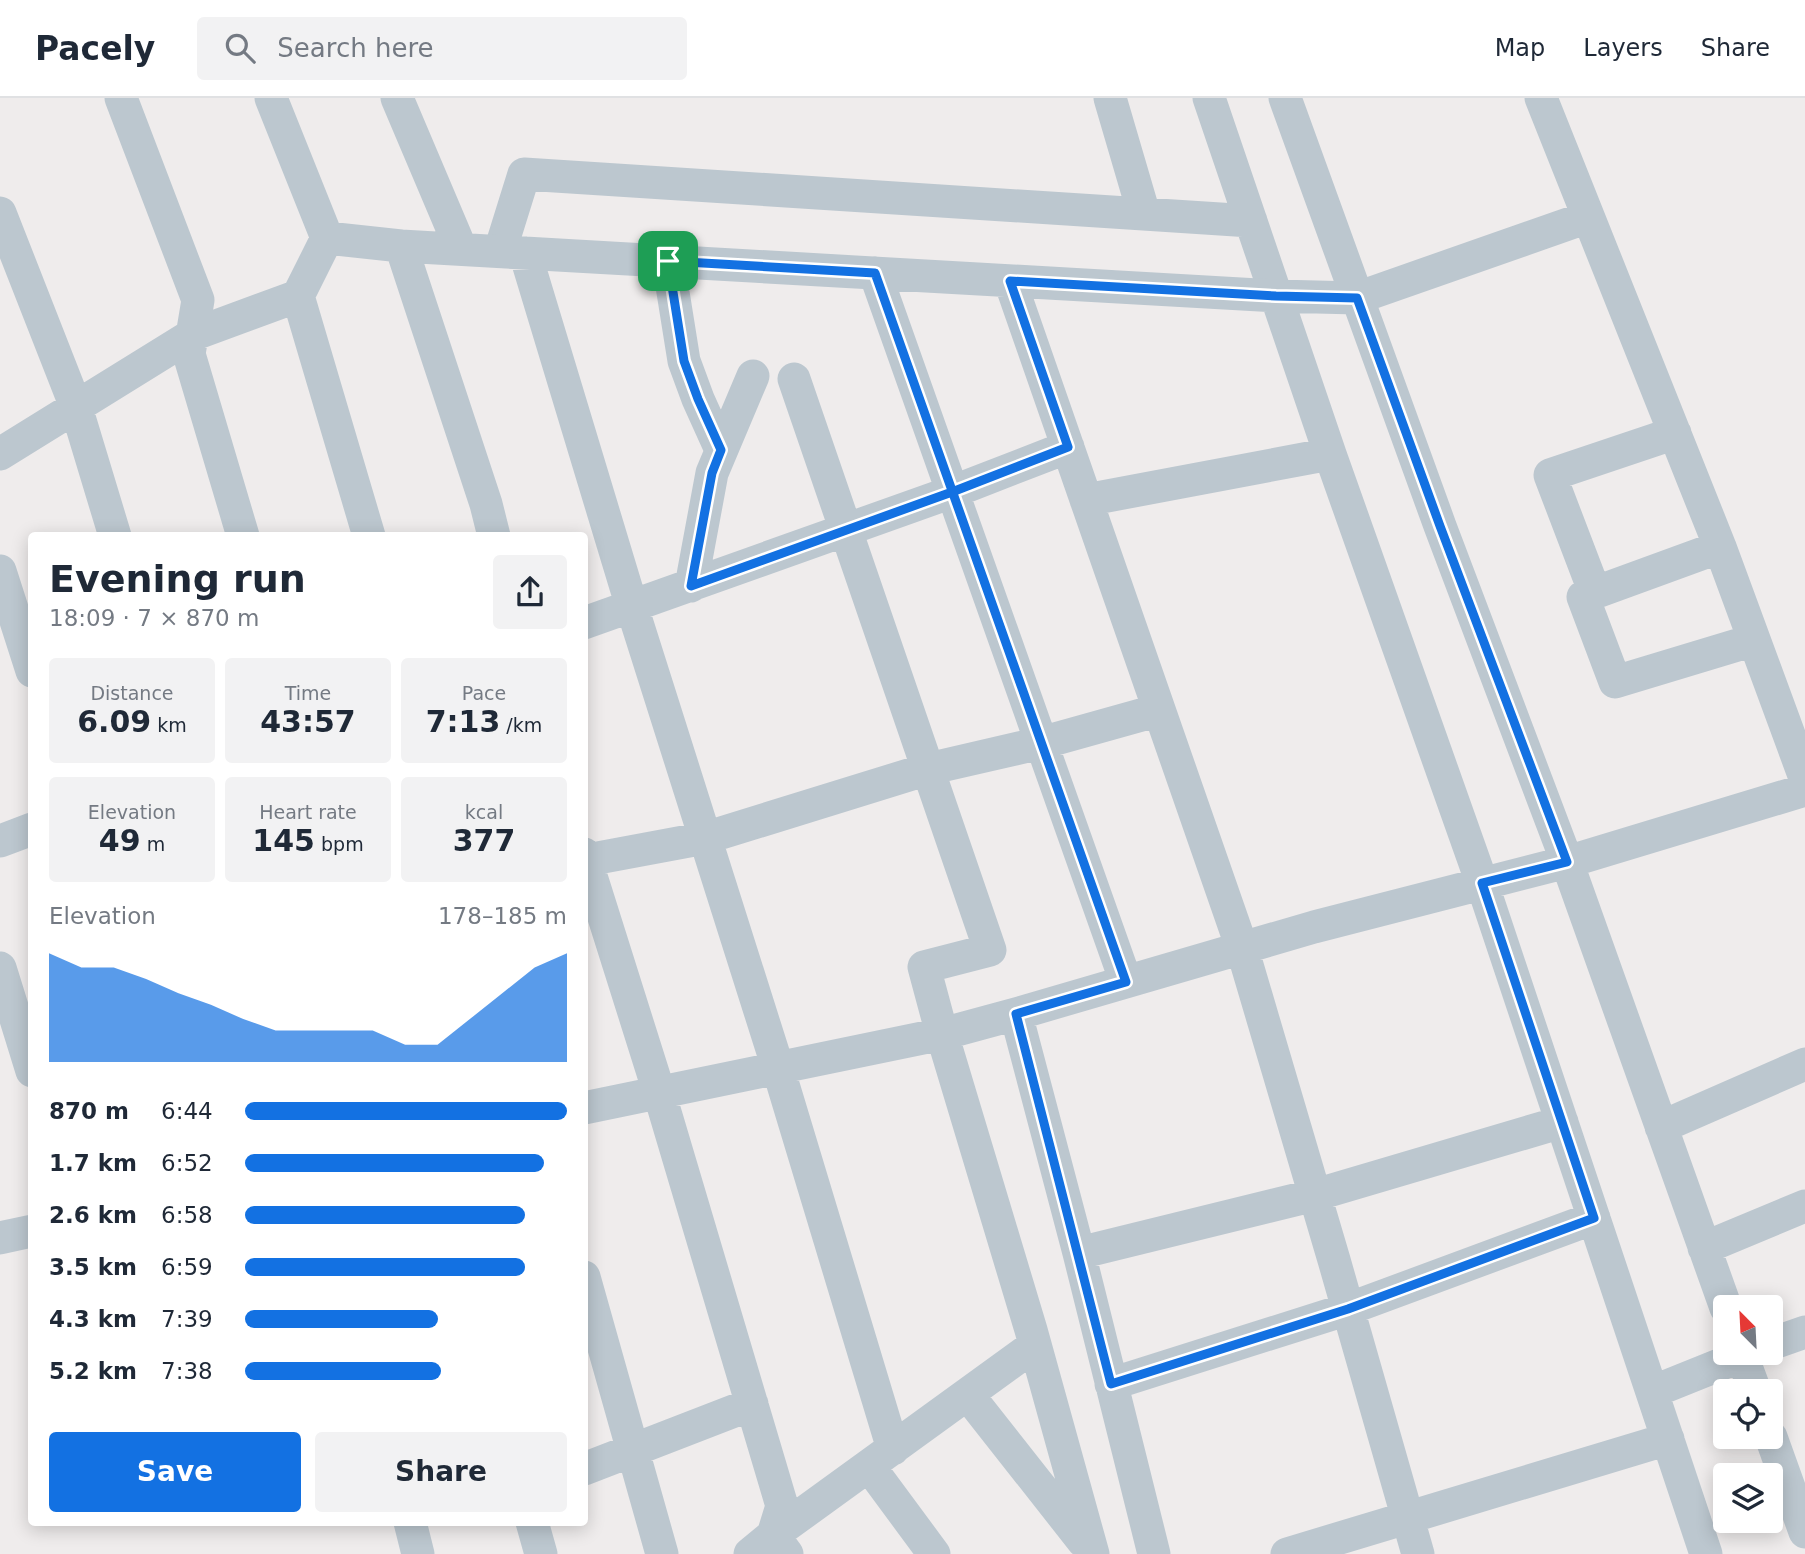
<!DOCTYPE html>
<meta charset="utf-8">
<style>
body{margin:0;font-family:"DejaVu Sans",sans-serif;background:#f2f2f3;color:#1f2937;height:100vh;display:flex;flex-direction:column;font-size:26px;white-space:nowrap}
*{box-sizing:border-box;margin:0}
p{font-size:23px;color:#747a83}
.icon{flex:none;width:38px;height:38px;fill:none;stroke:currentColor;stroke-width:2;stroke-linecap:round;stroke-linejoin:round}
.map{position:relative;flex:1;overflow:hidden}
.panel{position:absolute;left:28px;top:434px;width:560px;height:994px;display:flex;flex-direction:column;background:#fff;border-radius:7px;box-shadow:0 4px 18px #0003}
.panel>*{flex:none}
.needle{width:46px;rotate:336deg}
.buttons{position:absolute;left:1713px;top:1197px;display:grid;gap:14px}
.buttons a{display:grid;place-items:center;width:70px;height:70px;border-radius:7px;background:#fff;box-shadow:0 4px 18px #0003;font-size:35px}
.pin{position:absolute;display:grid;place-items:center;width:60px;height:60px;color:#fff;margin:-30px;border-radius:14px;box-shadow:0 4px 10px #0006}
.round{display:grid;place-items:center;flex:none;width:74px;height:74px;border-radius:7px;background:#f2f2f3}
.summary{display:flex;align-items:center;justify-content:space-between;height:119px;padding:0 21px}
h1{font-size:38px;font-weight:600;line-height:52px}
.metrics{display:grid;grid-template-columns:repeat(3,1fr);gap:10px;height:119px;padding:7px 21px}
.metrics div{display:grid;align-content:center;border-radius:7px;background:#f2f2f3;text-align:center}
.metrics b{font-size:30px;font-weight:600}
.metrics small{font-size:19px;font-weight:400}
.metrics p{font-size:19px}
.chart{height:196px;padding:14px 21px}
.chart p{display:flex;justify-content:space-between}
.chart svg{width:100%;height:126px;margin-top:7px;fill:#1371e2;opacity:.7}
.action{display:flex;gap:14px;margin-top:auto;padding:14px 21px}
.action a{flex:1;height:80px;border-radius:7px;background:#1371e2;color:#fff;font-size:28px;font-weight:600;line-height:80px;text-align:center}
.action a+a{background:#f2f2f3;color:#1f2937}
ul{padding:0 21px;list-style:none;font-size:23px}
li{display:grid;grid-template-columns:112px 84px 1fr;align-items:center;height:52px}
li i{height:18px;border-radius:9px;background:#1371e2}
header{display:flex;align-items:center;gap:42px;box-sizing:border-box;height:98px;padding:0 35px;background:#fff;border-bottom:2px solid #e0e1e3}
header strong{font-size:33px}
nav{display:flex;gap:38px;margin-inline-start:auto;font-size:24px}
.search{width:490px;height:63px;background:#f2f2f3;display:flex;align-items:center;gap:18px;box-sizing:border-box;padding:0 24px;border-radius:7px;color:#747a83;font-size:26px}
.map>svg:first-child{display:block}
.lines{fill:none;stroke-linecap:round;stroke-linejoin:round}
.minor{stroke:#bcc7cf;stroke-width:33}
.route-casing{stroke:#fff;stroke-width:14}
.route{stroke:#1371e2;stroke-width:9}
</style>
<header>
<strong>Pacely</strong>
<div class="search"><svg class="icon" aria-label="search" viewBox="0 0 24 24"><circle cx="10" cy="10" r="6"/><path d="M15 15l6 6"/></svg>Search here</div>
<nav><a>Map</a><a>Layers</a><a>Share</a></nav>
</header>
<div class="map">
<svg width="1805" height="1456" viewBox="0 0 1805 1456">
<rect width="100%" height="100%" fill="#efecec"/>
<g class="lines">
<path class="minor" d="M121,0L198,202L189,256L243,438
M271,0L327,140L401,148L486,406L494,438
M397,0L461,151
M1110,0L1144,116
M1209,0L1330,356L1482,785L1706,1456
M1285,0L1440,428L1567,764L1726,1210
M1541,0L1720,449L1805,680
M0,115L76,309L115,438
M401,148L1276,198L1357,200L1588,119
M500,153L524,76L1251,123
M525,155L632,509L778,970L893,1351
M668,163L684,263L698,301L721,352
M875,175L1126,884
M1010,183L1242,850L1334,1162L1418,1456
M298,198L369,438
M794,281L990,852L924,869L942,936L1031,1232L1093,1456
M0,356L192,237L298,198L327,140
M1086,402L1330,356
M1720,449L1583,499L1615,584L1754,542
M0,473L32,573
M691,488L712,375L753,278
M1595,495L1550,377L1675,335
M584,525L952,394L1068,349
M0,743L32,731
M584,756L659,994L782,1408L773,1437L787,1456
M587,762L705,740L928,671L1041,645L1159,612
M0,870L32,973
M1016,916L1079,1155L1154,1456
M584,1010L942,936L1016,916L1314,829L1567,764L1805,692
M1661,1029L1805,966
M0,1140L32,1133
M1704,1150L1805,1108
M1079,1155L1315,1097L1562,1024
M584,1179L662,1456
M1771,1246L1805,1234
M1741,1255L1755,1293
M1111,1286L1348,1211L1594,1120
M1652,1294L1749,1255
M968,1297L1083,1443
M1771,1339L1805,1434
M869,1368L934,1456
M584,1371L752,1306
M410,1424L418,1456
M532,1424L541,1456
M750,1456L773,1437L1035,1247
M1287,1456L1668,1341"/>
</g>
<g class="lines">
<defs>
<path id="route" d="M668,163L875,175L1126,884L1016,916L1111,1286L1348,1211L1594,1120L1482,785L1567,764L1440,428L1357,200L1276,198L1010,183L1068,349L952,394L691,488L712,375L721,352L698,301L684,263L668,163"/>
</defs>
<use href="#route" class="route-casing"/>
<use href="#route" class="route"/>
</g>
</svg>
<div class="buttons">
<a><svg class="needle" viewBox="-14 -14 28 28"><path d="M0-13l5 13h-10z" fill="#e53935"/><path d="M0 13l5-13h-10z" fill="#747a83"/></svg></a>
<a><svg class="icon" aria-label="locate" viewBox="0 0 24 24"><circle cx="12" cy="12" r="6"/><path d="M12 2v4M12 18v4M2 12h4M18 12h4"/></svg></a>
<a><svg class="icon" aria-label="layers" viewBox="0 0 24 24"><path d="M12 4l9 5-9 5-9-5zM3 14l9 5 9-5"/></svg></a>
</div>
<div class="pin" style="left:668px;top:163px;background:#1e9e55"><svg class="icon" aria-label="arrive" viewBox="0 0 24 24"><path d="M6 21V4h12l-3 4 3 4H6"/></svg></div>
<section class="panel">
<div class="summary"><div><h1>Evening run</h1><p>18:09 · 7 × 870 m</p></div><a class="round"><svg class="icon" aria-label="share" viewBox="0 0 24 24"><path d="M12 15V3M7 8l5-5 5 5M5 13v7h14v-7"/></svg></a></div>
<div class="metrics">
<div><p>Distance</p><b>6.09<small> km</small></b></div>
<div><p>Time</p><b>43:57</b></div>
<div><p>Pace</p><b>7:13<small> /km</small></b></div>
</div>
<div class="metrics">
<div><p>Elevation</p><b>49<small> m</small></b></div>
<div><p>Heart rate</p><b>145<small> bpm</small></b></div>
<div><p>kcal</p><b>377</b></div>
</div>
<div class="chart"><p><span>Elevation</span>178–185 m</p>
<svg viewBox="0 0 160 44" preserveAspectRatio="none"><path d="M0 44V6L10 11L20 11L30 15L40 20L50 24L60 29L70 33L80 33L90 33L100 33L110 38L120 38L130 29L140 20L150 11L160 6V44z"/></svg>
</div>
<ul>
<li><b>870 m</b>6:44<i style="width:100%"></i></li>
<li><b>1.7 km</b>6:52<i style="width:93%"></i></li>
<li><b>2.6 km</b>6:58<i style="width:87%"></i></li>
<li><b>3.5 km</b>6:59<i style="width:87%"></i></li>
<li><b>4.3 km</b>7:39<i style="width:60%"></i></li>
<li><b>5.2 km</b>7:38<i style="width:61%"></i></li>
</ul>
<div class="action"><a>Save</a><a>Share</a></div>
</section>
</div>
